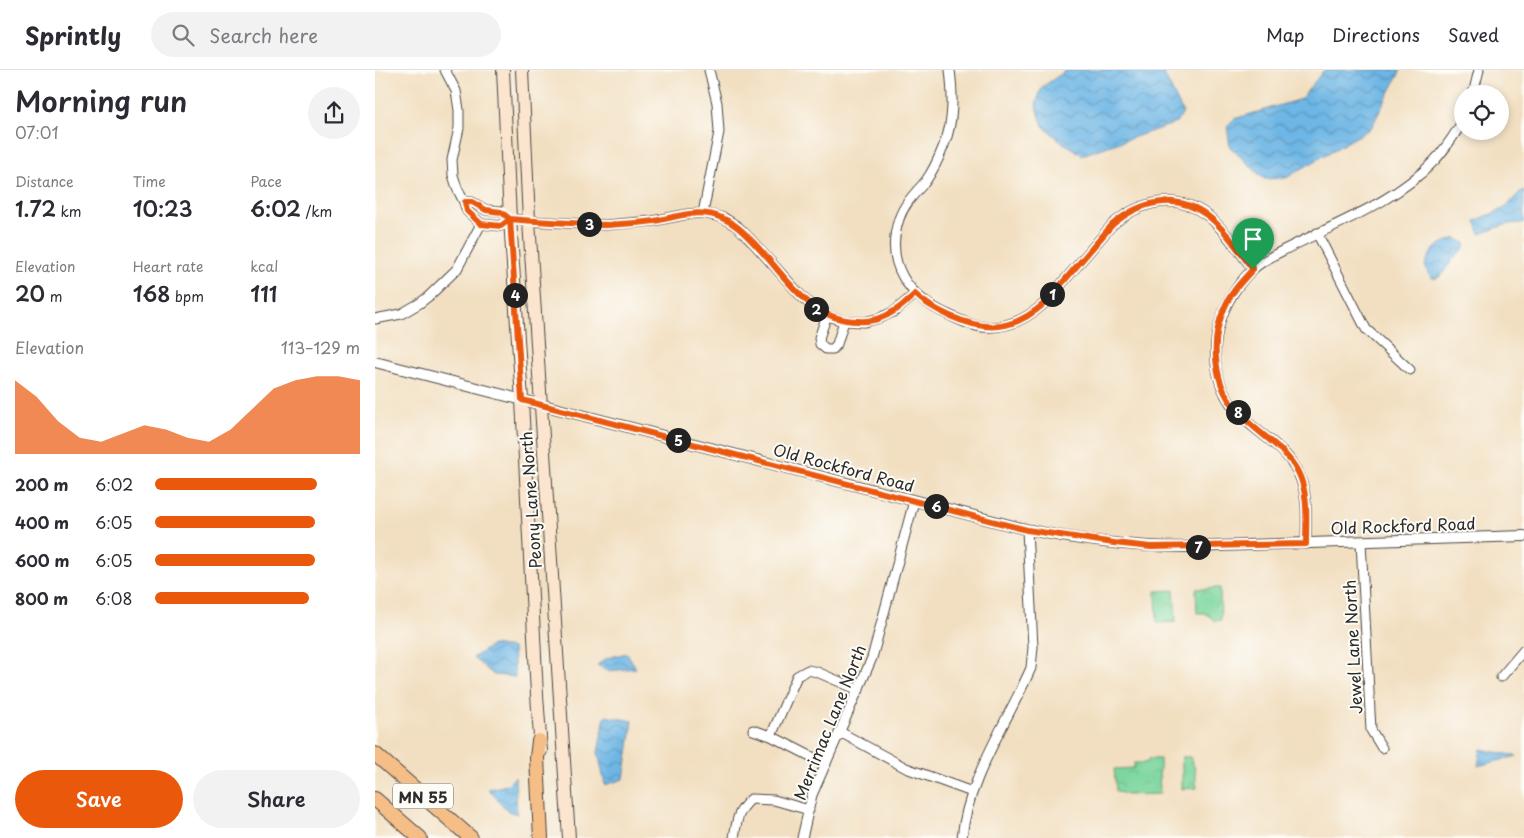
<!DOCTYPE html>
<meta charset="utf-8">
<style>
body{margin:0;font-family:"Playpen Sans",sans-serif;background:#f2f2f3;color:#2b2b33;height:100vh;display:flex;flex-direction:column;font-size:19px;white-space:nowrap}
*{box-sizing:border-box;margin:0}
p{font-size:16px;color:#7c7c81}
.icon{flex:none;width:28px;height:28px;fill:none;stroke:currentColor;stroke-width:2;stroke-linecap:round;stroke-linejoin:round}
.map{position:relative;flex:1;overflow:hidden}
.sheet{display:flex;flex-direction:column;background:#fff;width:375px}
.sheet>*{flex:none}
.controls{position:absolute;left:1079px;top:15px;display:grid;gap:10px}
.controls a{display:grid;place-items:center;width:55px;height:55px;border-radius:50%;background:#fff;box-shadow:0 2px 8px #0003;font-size:25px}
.pin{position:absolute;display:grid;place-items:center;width:42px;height:42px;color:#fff;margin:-51px -21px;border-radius:50% 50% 50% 0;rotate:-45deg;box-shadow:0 0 5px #0007}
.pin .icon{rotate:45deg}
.km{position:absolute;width:25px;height:25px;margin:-12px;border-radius:50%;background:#222;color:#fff;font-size:14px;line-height:25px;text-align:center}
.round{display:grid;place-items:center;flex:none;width:52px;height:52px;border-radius:26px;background:#f2f2f3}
.headline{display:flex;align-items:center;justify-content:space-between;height:85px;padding:0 15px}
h1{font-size:28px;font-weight:600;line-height:38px}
.stats{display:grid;grid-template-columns:repeat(3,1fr);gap:8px;height:85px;padding:5px 15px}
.stats div{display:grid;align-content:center}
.stats b{font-size:21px;font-weight:600}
.stats small{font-size:14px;font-weight:400}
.stats p{font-size:14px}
.chart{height:140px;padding:10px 15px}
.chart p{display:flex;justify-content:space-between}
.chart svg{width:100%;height:90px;margin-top:5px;fill:#ea580c;opacity:.7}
.cta{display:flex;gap:10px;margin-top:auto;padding:10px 15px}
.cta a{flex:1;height:58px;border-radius:30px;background:#ea580c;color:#fff;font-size:20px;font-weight:600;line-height:58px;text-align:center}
.cta a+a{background:#f2f2f3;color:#2b2b33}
ul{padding:0 15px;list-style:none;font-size:16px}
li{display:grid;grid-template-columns:80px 60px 1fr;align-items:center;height:38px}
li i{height:12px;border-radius:6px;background:#ea580c}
header{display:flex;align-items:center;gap:30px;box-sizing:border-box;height:70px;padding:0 25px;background:#fff;border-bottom:1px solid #e1e1e2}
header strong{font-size:24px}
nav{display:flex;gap:28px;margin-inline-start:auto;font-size:18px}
.search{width:350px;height:45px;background:#f2f2f3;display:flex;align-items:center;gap:12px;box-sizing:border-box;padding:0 18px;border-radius:28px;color:#7c7c81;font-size:19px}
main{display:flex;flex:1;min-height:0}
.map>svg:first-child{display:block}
.park{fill:url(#park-crowns);stroke:#548064}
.water{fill:url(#water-waves);stroke:#4c7088}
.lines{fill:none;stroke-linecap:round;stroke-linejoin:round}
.minor-casing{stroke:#494642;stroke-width:11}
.tertiary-casing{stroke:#494642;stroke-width:12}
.secondary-casing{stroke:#494642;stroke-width:14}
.primary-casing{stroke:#494642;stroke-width:16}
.minor{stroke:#fff;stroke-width:9}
.tertiary{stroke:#fff;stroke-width:10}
.secondary{stroke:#fbe5cf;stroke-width:12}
.primary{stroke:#f6be87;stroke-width:14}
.route-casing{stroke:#fff;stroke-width:10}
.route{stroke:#ea580c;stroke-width:6}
.labels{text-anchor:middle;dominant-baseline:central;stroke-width:4;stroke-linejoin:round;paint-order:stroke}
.shield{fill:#fdfcf7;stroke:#6a6a68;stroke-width:1}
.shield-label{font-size:15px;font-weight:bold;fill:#2b2b2b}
.street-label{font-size:16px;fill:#2b2b2b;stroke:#fdfcf7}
</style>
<header>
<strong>Sprintly</strong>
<div class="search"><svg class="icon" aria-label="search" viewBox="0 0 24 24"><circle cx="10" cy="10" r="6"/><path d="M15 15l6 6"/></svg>Search here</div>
<nav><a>Map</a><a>Directions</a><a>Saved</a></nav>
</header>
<main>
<section class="sheet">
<div class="headline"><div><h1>Morning run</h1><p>07:01</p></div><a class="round"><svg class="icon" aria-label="share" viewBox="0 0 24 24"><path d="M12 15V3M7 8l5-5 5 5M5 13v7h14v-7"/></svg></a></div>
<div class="stats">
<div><p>Distance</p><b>1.72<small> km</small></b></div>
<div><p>Time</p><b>10:23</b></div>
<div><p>Pace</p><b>6:02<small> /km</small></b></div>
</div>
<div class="stats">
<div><p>Elevation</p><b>20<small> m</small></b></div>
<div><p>Heart rate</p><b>168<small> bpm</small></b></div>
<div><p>kcal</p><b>111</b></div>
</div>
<div class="chart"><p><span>Elevation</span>113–129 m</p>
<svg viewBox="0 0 160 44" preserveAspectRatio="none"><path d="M0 44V8L10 16L20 28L30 36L40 38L50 34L60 30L70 32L80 36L90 38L100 32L110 22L120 12L130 8L140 6L150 6L160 8V44z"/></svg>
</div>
<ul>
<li><b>200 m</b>6:02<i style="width:79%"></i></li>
<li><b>400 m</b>6:05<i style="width:78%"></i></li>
<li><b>600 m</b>6:05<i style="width:78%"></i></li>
<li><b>800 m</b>6:08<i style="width:75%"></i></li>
</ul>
<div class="cta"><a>Save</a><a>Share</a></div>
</section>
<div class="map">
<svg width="1149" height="768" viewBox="0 0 1149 768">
<defs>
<pattern id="park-crowns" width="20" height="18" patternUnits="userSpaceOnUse" patternTransform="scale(1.25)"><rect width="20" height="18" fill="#7cd69d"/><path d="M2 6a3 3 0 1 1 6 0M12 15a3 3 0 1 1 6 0" fill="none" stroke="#6bb887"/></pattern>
<pattern id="water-waves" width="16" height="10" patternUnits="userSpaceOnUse" patternTransform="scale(1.25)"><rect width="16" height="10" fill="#6db6e5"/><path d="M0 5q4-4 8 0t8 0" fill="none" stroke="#5a94ba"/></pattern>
</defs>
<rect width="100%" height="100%" fill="#fdfcf7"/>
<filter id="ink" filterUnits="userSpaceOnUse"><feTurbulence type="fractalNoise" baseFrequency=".02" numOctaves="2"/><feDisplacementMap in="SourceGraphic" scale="10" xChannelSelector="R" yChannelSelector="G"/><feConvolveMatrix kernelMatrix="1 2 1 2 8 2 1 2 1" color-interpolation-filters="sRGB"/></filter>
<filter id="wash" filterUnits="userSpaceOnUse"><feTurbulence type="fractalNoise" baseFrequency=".0096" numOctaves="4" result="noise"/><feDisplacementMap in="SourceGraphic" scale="20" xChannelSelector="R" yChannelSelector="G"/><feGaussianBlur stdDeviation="1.12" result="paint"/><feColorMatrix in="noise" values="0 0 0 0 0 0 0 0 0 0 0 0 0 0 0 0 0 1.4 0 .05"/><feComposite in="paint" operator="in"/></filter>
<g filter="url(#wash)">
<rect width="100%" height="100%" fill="#f2dfc1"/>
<path class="park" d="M845,518L846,550L840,551L830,543H822L821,519Z
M799,520L801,552L782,553L781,521Z
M807,687H815L820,699L822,718L807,719Z
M774,689H785V699L784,700L785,724L752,725L741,721L739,699L759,698V693H771Z"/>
<path class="water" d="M692,0H787L808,43L801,53L707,85L687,72L668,56L661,34L667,17Z
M949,0H1026L996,58L911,108L889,109L855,77L852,56L859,49L926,29Z
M1149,120V153L1133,154L1105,164L1100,151L1130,138L1145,122Z
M1081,168L1091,174L1088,180L1080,186L1066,206L1059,209L1054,205L1050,196C1056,178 1063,174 1081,168Z
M117,575L138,578L140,607L119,605L98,588Z
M252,583L261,598L233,601L222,595L232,588Z
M230,646L258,651L249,709L230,715L223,682Z
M1106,679L1142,686L1103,696Z
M140,707L142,744L133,741L113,719L132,715Z"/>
</g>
<g filter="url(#ink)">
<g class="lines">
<defs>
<path id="minor" d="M70,0L81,21L84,40V58L77,90L78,105L82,118L89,132L92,141L106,154L126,156L135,149
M575,0C578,25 579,51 569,75C564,88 558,101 550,112C540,123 529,134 524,149C509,194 533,227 574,245C582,249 592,254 602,256C629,261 651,250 671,232L737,155C765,131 801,122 833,146C850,160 864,181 878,199
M1098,24L1104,0
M89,132H97L111,140L126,141L135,149L154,151L231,155L278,151L313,144L328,143L349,148L363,157L375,169L428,228L441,239L456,247L469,251L489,252L505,248L520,241L540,224
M328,143L344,62L342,33L334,0
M942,163L991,259L1035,300
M452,245L444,268L445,274L451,279H458L462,274L469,251
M0,249L26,244L45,233L54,226L82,199L106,154
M986,472L996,660L1007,678
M931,474C931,450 934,424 923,403C910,375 882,364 862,342C825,298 839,236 878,199C886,192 897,186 907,181C957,155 1020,133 1059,91C1071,79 1079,65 1088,51
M1126,607L1149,580
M378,660L396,666L451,694
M465,662L531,698L597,722
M396,666L422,606L433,600L442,602L484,620
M359,768C362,750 362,742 376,729L399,730L434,740
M427,768L437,725L497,588L539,431
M587,768C592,710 633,651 656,598L658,577L652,460"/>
<path id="tertiary" d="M0,292L646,458C700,470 757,477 813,477L1149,466"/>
<path id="secondary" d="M128,0L135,149L147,330L162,625L166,681
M147,0L154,151L194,768"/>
<path id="primary" d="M164,671L162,688L166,768
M0,684L96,768
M0,729L45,768"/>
</defs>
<use href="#minor" class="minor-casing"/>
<use href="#tertiary" class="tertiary-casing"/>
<use href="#secondary" class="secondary-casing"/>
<use href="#primary" class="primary-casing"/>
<use href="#minor" class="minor"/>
<use href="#tertiary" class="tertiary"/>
<use href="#secondary" class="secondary"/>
<use href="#primary" class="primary"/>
</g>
</g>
<g class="lines" filter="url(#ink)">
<defs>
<path id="route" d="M878,199C864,181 851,160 833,146C801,122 765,131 737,155L671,232C640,260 613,263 575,246C562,240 550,234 540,224C533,230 527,237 519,241C509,248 496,252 483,251C438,251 416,214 389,184C377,171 365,156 349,149C325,137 303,147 279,151C264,153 248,154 233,155C221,155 208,154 195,153C175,152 155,151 135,149L126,156L106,154L92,141L90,132H97L111,140L126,142L135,149L147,330L652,460L739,473L776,477L931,474C931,450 934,424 923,402C909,376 883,364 864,343C838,316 835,272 849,239C855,223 867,211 878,199"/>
</defs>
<use href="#route" class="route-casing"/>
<use href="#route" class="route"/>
</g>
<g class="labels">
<rect class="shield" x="18" y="713.5" width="60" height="25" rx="4"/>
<g class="shield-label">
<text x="48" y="726">MN 55</text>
</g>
<g class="street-label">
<text transform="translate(469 397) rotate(15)">Old Rockford Road</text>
<text transform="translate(155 430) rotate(-94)">Peony Lane North</text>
<text transform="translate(1028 455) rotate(-2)">Old Rockford Road</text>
<text transform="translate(977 577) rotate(-93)">Jewel Lane North</text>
<text transform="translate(454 652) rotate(-68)">Merrimac Lane North</text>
</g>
</g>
</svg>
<div class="controls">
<a><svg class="icon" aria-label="locate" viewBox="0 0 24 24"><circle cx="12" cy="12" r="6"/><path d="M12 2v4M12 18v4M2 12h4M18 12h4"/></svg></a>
</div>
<div class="pin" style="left:878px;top:199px;background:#1e9e55"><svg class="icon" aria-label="arrive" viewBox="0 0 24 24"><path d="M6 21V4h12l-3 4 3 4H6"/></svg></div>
<b class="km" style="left:677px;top:224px">1</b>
<b class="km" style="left:441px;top:239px">2</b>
<b class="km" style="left:214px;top:154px">3</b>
<b class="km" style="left:140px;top:225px">4</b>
<b class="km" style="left:303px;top:370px">5</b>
<b class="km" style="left:561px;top:436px">6</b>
<b class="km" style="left:823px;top:477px">7</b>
<b class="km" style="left:863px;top:342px">8</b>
</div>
</main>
